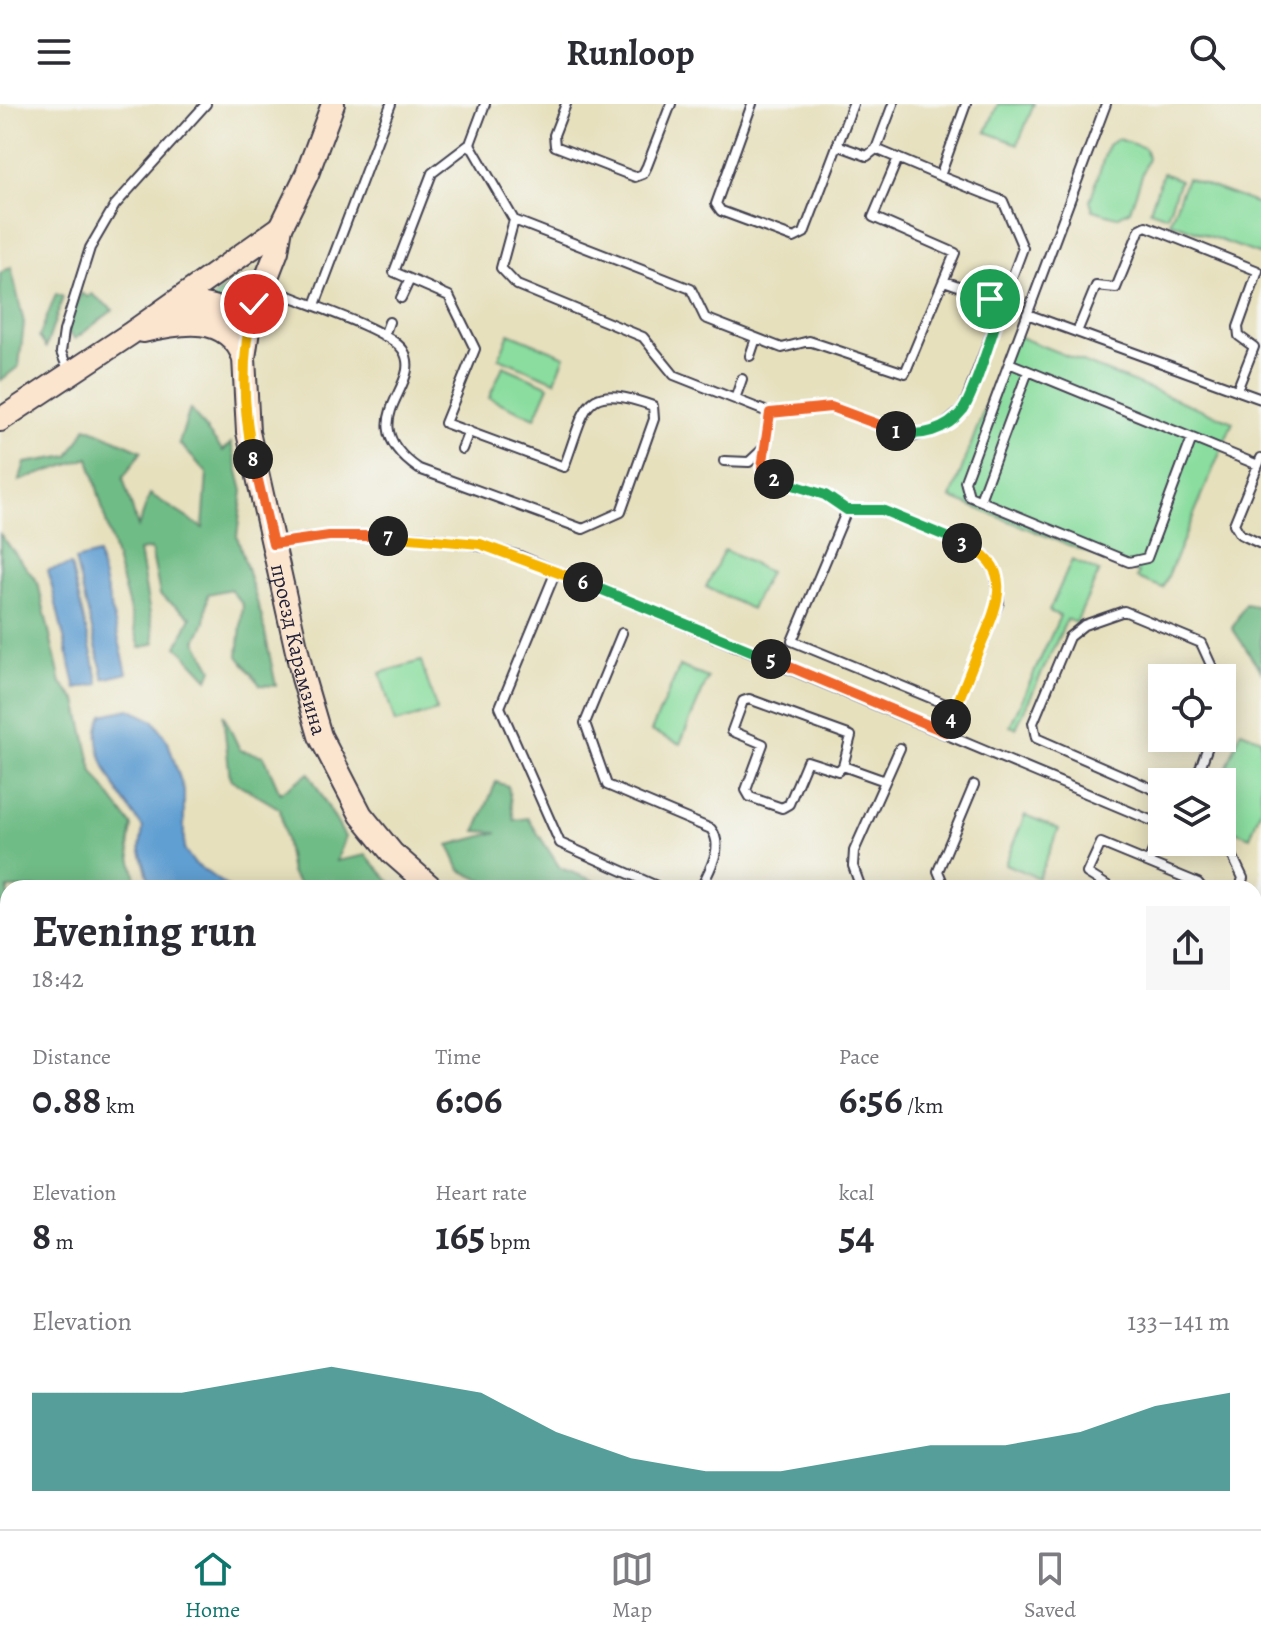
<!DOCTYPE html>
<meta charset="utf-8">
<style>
body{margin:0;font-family:Alegreya,serif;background:#f7f7f7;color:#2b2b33;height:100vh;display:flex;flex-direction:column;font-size:30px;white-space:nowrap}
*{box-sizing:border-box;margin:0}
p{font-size:26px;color:#7c7c81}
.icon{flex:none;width:44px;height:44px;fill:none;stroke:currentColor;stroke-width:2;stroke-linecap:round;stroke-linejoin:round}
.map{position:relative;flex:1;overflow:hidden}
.drawer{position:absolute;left:0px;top:776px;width:1262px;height:650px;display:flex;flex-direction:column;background:#fff;border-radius:24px 24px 0 0;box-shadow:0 4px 20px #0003}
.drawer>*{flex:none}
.controls{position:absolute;left:1148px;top:560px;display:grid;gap:16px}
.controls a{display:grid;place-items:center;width:88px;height:88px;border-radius:0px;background:#fff;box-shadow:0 4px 20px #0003;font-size:40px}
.pin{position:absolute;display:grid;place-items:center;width:68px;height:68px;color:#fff;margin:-34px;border:4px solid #fff;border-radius:50%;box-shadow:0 2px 8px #0007}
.km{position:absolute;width:40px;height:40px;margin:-20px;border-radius:50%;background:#222;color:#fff;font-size:22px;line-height:40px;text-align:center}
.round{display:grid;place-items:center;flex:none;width:84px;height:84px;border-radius:0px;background:#f7f7f7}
.headline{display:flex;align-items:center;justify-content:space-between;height:136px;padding:0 32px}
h1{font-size:44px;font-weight:700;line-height:60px}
.figures{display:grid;grid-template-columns:repeat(3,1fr);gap:12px;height:136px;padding:8px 32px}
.figures div{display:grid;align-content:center}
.figures b{font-size:40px;font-weight:700}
.figures small{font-size:22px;font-weight:400}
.figures p{font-size:22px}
.chart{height:224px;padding:16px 32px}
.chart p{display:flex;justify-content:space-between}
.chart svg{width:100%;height:144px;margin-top:8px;fill:#0f766e;opacity:.7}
header{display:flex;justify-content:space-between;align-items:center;height:104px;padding:0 32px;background:#fff;font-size:36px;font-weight:700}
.tabs{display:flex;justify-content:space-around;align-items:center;height:112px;border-top:2px solid #e1e1e2;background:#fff;font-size:22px;color:#7c7c81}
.tabs a{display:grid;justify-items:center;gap:4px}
.tabs .active{color:#0f766e}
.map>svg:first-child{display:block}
.green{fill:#8add9f;stroke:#56806d;stroke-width:2}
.forest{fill:#6fbc86;stroke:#486f60;stroke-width:2}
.water{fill:#619fd2;stroke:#426086;stroke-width:2}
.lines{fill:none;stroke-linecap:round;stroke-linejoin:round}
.stream{stroke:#619fd2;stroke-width:4}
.river{stroke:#619fd2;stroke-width:24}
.lane-casing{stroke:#3f3e4e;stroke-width:12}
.secondary-casing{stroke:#3f3e4e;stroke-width:26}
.highway-casing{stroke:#3f3e4e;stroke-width:34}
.lane{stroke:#fff;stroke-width:8}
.secondary{stroke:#fce5cf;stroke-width:22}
.highway{stroke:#f8bd88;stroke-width:30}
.split-1-casing{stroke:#fff;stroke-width:16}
.split-2-casing{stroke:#fff;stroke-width:16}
.split-3-casing{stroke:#fff;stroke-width:16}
.split-4-casing{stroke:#fff;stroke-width:16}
.split-5-casing{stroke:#fff;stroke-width:16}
.split-6-casing{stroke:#fff;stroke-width:16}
.split-7-casing{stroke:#fff;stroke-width:16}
.split-8-casing{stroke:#fff;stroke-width:16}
.split-9-casing{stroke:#fff;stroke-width:16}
.split-1{stroke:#22a559;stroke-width:10}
.split-2{stroke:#f0652b;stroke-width:10}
.split-3{stroke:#22a559;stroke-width:10}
.split-4{stroke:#f5b400;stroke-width:10}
.split-5{stroke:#f0652b;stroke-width:10}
.split-6{stroke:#22a559;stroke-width:10}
.split-7{stroke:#f5b400;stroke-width:10}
.split-8{stroke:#f0652b;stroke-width:10}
.split-9{stroke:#f5b400;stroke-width:10}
.labels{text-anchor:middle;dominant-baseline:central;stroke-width:8;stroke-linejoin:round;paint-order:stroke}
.street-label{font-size:22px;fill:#22223b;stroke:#f6f6f2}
</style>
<header><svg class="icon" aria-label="menu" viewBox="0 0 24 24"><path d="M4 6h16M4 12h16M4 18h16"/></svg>Runloop<svg class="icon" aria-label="search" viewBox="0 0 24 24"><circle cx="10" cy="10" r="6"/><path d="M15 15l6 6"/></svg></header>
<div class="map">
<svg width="1261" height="1425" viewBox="0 0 1261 1425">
<rect width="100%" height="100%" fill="#f6f6f2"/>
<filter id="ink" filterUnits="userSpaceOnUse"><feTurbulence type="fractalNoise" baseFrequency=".0125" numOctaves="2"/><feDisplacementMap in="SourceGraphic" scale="16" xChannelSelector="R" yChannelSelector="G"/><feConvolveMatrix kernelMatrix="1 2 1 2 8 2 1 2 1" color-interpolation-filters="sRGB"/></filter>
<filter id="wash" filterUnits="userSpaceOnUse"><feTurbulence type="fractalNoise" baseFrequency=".006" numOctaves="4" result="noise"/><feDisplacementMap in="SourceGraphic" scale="32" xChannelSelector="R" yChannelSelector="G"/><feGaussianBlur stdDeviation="1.8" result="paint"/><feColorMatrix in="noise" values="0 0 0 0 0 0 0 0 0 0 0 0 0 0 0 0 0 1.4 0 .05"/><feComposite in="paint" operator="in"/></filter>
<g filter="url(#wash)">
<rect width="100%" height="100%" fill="#e6e0bd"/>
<path class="green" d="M998,0H1034L1018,40L986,28Z
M1118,35L1145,44L1148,54L1130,106L1117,113L1093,106L1090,97L1108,41Z
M1163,69L1180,76L1167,112L1150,106Z
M1187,74L1261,101V151L1170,118Z
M237,177L246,182L239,205L206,199Z
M509,229L565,252L555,277L499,254Z
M1012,230L1233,318L1163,484L1137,474L1139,469L951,394Z
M503,262L549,282L535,314L489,294Z
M724,446L769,468L751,505L706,483Z
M1072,456L1099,468L1076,519L1067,515L1016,624L1010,622L1060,512L1049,507Z
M421,557L437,607L395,619L380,569Z
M680,562L708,574L680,640L651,627Z
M1241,627L1261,635V704L1250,733L1222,722L1221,678Z
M1025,711L1059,725L1038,774L1005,760Z
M375,1418H989L1006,1425H374Z"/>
<path class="forest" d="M11,163L24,219L19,262L0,277V169Z
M81,189L88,193L92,190L113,206L75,235L66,226Z
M56,190L63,193L46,243L39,233Z
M190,305L223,347L231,339L243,387L237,432L262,514L276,582L260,581L238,552L243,501L230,485L208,490L205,518L196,537L212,565L208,575L177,542L191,513L160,491L151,445L139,447L155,539L140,544L89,354L19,377L25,359L69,352L87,323L142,347L123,374L138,423L150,390L203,424L207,369L179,339Z
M0,430L38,479L61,579L77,597L93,668L132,722L129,744L138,784H8V846L0,842Z
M1245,500L1261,503V567L1232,524Z
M223,610L240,646L264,652L280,689L309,669L345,733L337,757L366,751L396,784H302L291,769L280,705L230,675Z
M496,678L508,682L514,716L528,714L560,764L614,784H498L460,766L449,741L498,728L476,727Z
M0,1004L8,1008V1418H375L374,1425H0Z
M1254,1041L1261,1046V1107L1254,1104Z
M924,1418H989L1006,1425H941Z"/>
<path class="water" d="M98,450L127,569L104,575L75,456Z
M71,461L99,580L76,585L48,466Z
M129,605L154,617L168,638L184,687V745L194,759L229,784H151L140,744L143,724C124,697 83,645 103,611Z"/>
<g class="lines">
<path class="stream" d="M0,1340L8,1350
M55,1418L59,1425"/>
<path class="river" d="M338,1418L342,1425"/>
</g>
</g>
<g filter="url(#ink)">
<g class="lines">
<defs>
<path id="lane" d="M566,0L554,31L555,42L635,73L643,70L647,62L671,0
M752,0L716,100L721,107L794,134L804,129L853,0
M893,0L876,45L940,72
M1106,0L1009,259L1258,361
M470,40L514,116L501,164L517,181L643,233L674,271L770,309L831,303L912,333L939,325L963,305L1023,144L1003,97L940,72L966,0
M837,41L867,52L876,45
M514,116L691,185L705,214L782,244L809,237L905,269L955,149L873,113L898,54
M944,177L964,184
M264,182C292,195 388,224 403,246C426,282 348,316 419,365L583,425L621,408L654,315L653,302C581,276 587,303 564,363L445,319L475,245L449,192L394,168L432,69L470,40L485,0
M401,194L410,175
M315,201L391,0
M1027,210L1261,295
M1077,228L1096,182L1116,184L1140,125L1146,122L1258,167L1238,223L1239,232L1254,243L1237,286
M384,232L389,218
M750,252L756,234
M1009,259L965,377L969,392L1129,458L1147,454L1192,334
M69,268L61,248L64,227L90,144L115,101L206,0
M735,295L742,275
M770,309L762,364L769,373L825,391L847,406
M462,345L469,327
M1261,354L1234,420L1240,430L1261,440
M724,357L749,358L764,344
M980,396L1028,267
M273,439C353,426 442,429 520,452L1162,721
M556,467L500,603L560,739L661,784
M622,529L585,619L607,681L711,725C725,743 709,766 701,784
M1222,586L1226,594L1222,605
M945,628L999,498L996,470L987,453L971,443L882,406H847L792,537L955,604
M843,662L838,667L807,657L789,700L782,704L750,693L746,686L763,640L732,627L743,597L749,595L851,632L843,662L885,677
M1195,678L1211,634
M1162,689L1036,634L1033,619L1069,533L1084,521L1124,507L1201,539L1217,574
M1203,738L1232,751L1243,774L1240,784
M1148,758L1162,726
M861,784L853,762L854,747L900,644
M945,784L938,767L974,681
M1111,784L1087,769L1101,739L1198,779L1202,784
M1254,1029L1261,1038"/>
<g id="secondary">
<path id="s1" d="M333,0L307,70L281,123L277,147L249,219L244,254L248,328L303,574L320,632L361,711L392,749L432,784"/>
<path d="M173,201C200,197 226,204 249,219"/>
<path d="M143,227C181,218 228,209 244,254"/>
<path d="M0,316L130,230L281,123"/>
<path d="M1254,1144L1261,1147"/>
</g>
<path id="highway" d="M0,893L8,897
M0,951L8,954
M1106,1418L1122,1425
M1241,1418L1258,1425"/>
</defs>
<use href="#lane" class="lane-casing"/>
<use href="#secondary" class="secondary-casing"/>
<use href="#highway" class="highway-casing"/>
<use href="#lane" class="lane"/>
<use href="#secondary" class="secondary"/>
<use href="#highway" class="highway"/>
</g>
</g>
<g class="lines" filter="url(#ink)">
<defs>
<path id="split-1" d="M896,327C919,335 947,326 963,306C975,289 994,222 1003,199L990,195"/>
<path id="split-2" d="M774,375L762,364L770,309L831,303L896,327"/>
<path id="split-3" d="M774,375L825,391L847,406H882L962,439"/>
<path id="split-4" d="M951,615C960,592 970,568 979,545C997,503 1018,462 962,439"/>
<path id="split-5" d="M771,555L945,628L951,615"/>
<path id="split-6" d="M583,478L771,555"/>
<path id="split-7" d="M388,432L480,440L583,478"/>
<path id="split-8" d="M253,355L273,440L329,432H388"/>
<path id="split-9" d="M253,355C243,303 240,252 254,200"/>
</defs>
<use href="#split-1" class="split-1-casing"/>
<use href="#split-2" class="split-2-casing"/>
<use href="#split-3" class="split-3-casing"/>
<use href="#split-4" class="split-4-casing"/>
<use href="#split-5" class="split-5-casing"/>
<use href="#split-6" class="split-6-casing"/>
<use href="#split-7" class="split-7-casing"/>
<use href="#split-8" class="split-8-casing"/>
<use href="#split-9" class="split-9-casing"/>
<use href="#split-1" class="split-1"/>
<use href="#split-2" class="split-2"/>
<use href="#split-3" class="split-3"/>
<use href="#split-4" class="split-4"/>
<use href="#split-5" class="split-5"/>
<use href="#split-6" class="split-6"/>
<use href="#split-7" class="split-7"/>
<use href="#split-8" class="split-8"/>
<use href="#split-9" class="split-9"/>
</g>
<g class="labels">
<g class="street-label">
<text stroke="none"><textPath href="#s1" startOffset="568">проезд Карамзина</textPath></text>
</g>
</g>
</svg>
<div class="controls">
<a><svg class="icon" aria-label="locate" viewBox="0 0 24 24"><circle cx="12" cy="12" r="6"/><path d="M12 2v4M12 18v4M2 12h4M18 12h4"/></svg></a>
<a><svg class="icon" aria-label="layers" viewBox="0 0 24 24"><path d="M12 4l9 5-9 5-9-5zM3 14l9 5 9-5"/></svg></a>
</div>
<div class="pin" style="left:990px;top:195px;background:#1e9e55"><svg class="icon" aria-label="arrive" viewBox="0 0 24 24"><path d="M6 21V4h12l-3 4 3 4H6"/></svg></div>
<div class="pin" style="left:254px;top:200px;background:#d93025"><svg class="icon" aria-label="check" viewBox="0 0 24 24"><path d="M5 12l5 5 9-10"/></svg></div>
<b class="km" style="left:896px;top:327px">1</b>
<b class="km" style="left:774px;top:375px">2</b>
<b class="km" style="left:962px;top:439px">3</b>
<b class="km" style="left:951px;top:615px">4</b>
<b class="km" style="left:771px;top:555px">5</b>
<b class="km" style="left:583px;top:478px">6</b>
<b class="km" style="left:388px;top:432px">7</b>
<b class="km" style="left:253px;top:355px">8</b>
<section class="drawer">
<div class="headline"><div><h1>Evening run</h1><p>18:42</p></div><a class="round"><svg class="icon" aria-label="share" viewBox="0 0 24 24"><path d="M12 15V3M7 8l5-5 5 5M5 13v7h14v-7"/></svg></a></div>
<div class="figures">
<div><p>Distance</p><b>0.88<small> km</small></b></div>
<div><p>Time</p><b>6:06</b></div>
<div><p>Pace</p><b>6:56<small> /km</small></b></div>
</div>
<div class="figures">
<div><p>Elevation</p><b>8<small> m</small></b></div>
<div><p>Heart rate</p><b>165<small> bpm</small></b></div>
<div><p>kcal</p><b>54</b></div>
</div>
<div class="chart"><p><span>Elevation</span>133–141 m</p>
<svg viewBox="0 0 160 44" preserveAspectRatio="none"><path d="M0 44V14L10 14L20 14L30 10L40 6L50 10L60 14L70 26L80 34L90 38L100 38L110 34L120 30L130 30L140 26L150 18L160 14V44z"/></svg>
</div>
</section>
</div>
<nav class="tabs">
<a class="active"><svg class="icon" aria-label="home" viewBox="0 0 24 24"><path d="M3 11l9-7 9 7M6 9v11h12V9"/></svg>Home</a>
<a><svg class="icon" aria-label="map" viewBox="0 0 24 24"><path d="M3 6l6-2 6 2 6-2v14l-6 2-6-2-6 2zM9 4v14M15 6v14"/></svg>Map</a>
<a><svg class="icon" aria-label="saved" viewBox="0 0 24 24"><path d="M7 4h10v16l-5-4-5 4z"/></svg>Saved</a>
</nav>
